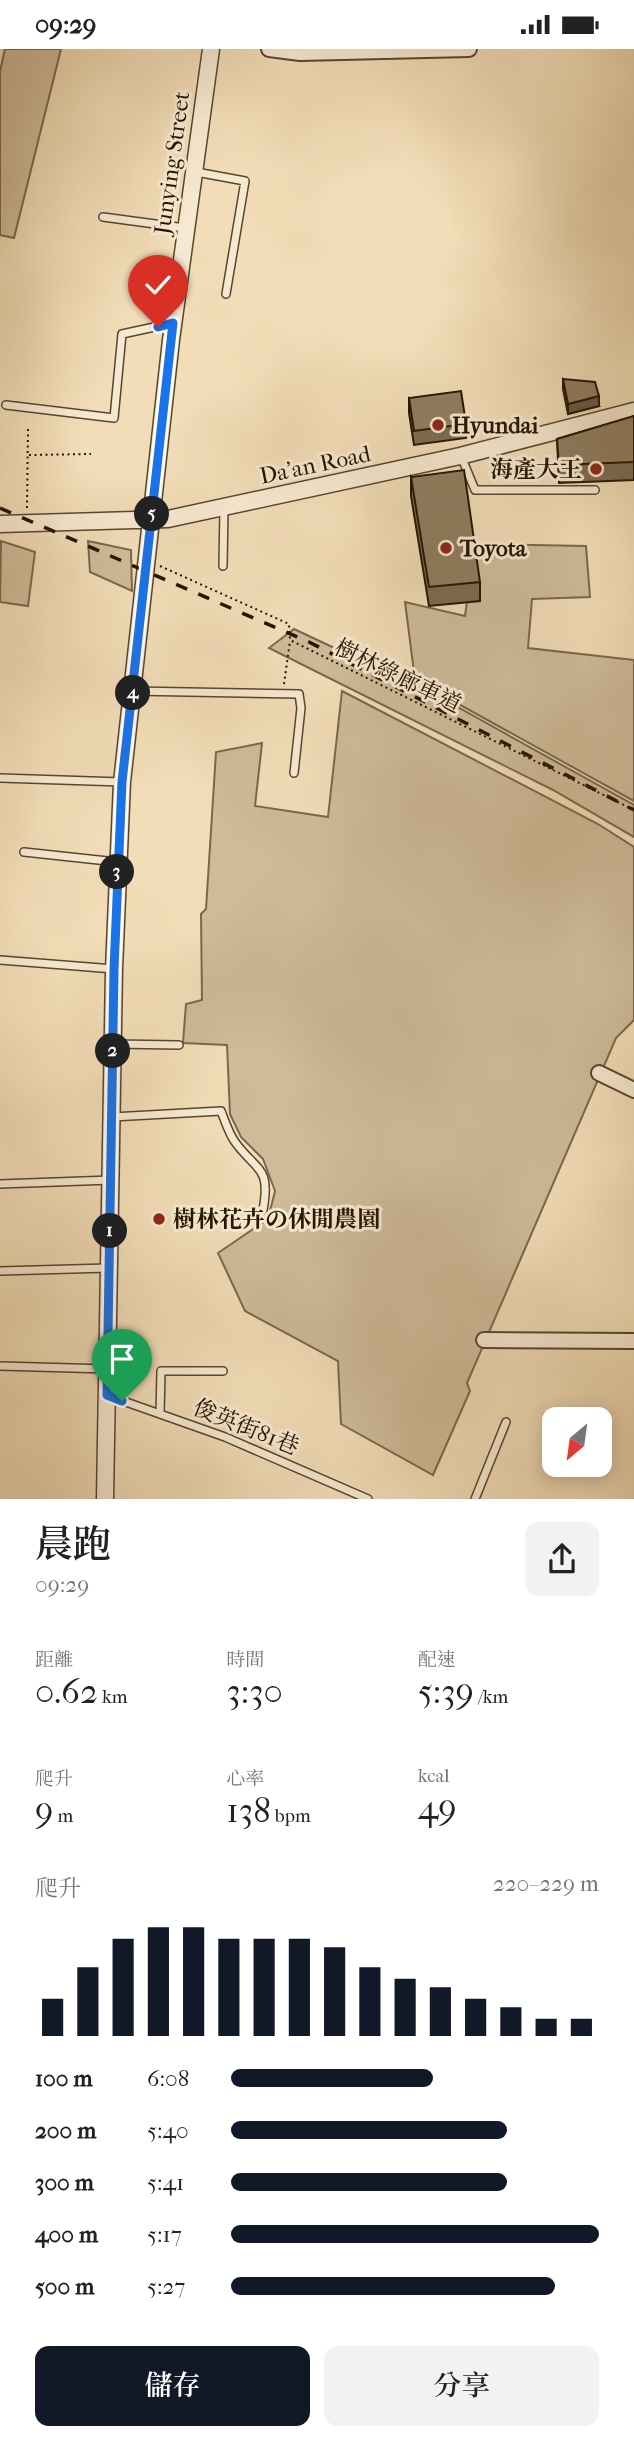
<!DOCTYPE html>
<html lang="zh-TW">
<meta charset="utf-8">
<style>
body{margin:0;font-family:"IM FELL French Canon","Noto Serif TC","Noto Serif JP",serif;background:#f2f2f2;color:#222;height:100vh;display:flex;flex-direction:column;font-size:26px;white-space:nowrap}
*{box-sizing:border-box;margin:0}
p{font-size:23px;color:#767676}
.icon{flex:none;width:38px;height:38px;fill:none;stroke:currentColor;stroke-width:2;stroke-linecap:round;stroke-linejoin:round}
.map{position:relative;height:1450px;overflow:hidden}
.panel{display:flex;flex-direction:column;background:#fff;flex:1}
.panel>*{flex:none}
.needle{width:46px;rotate:209deg}
.fabs{position:absolute;left:542px;top:1358px;display:grid;gap:14px}
.fabs a{display:grid;place-items:center;width:70px;height:70px;border-radius:14px;background:#fff;box-shadow:0 4px 18px #0003;font-size:35px}
.pin{position:absolute;display:grid;place-items:center;width:60px;height:60px;color:#fff;margin:-72px -30px;border-radius:50% 50% 50% 0;rotate:-45deg;box-shadow:0 0 7px #0007}
.pin .icon{rotate:45deg}
.km{position:absolute;width:35px;height:35px;margin:-18px;border-radius:50%;background:#222;color:#fff;font-size:19px;line-height:35px;text-align:center}
.round{display:grid;place-items:center;flex:none;width:74px;height:74px;border-radius:14px;background:#f2f2f2}
.overview{display:flex;align-items:center;justify-content:space-between;height:119px;padding:0 35px}
h1{font-size:38px;font-weight:600;line-height:52px}
.figures{display:grid;grid-template-columns:repeat(3,1fr);gap:10px;height:119px;padding:7px 35px}
.figures div{display:grid;align-content:center}
.figures b{font-size:35px;font-weight:600}
.figures small{font-size:19px;font-weight:400}
.figures p{font-size:19px}
.chart{height:196px;padding:14px 35px}
.chart p{display:flex;justify-content:space-between}
.chart svg{width:100%;height:126px;margin-top:7px;stroke:#111827;stroke-width:6}
.cta{display:flex;gap:14px;margin-top:auto;padding:14px 35px}
.cta a{flex:1;height:80px;border-radius:14px;background:#111827;color:#fff;font-size:28px;font-weight:600;line-height:80px;text-align:center}
.cta a+a{background:#f2f2f2;color:#222}
ul{padding:0 35px;list-style:none;font-size:23px}
li{display:grid;grid-template-columns:112px 84px 1fr;align-items:center;height:52px}
li i{height:18px;border-radius:9px;background:#111827}
.status{display:flex;justify-content:space-between;align-items:center;height:49px;padding:0 35px;background:#fff;direction:ltr}
.status svg{height:19px;fill:currentColor}
.map>svg:first-child{display:block}
.green{fill:#cfbb99;stroke:#79684d;stroke-width:2}
.lines{fill:none;stroke-linecap:round;stroke-linejoin:round}
.service-casing{stroke:#57462f;stroke-width:10}
.minor-casing{stroke:#57462f;stroke-width:18}
.tertiary-casing{stroke:#57462f;stroke-width:19}
.path{stroke:#231401;stroke-width:2;stroke-dasharray:2 3.5;stroke-linecap:butt}
.service{stroke:#f7e9d1;stroke-width:7}
.minor{stroke:#f7e9d1;stroke-width:14}
.tertiary{stroke:#f7e9d1;stroke-width:16}
.rail{stroke:#231401;stroke-width:3.5;stroke-dasharray:12 12;stroke-linecap:butt}
.wall{fill:#7b6c53;stroke:#231401;stroke-width:2}
.shaded-wall{fill:#645843;stroke:#231401;stroke-width:2}
.building{fill:#8f7d60;stroke:#231401;stroke-width:2}
.route-casing{stroke:#fff;stroke-width:14}
.route{stroke:#1a73e8;stroke-width:9}
.poi-dot{fill:#8f2418;stroke:#f7e9d1;stroke-width:2.5}
.labels{text-anchor:middle;dominant-baseline:central;stroke-width:6;stroke-linejoin:round;paint-order:stroke}
.street-label{font-size:23px;fill:#231401;stroke:#f7e9d1}
.poi-label{font-size:23px;font-weight:bold;fill:#231401;stroke:#f7e9d1;text-anchor:start}
</style>
<div class="status"><b>09:29</b><svg viewBox="0 0 49 12"><path d="M0 12V9h3v3zM5 12V6h3v6zM10 12V3h3v9zM15 12V0h3v12zM26 1h20v11H26zM47 4h2v5h-2z"/></svg></div>
<div class="map">
<svg width="634" height="1450" viewBox="0 0 634 1450">
<rect width="100%" height="100%" fill="#f2ddb8"/>
<filter id="stains"><feTurbulence type="fractalNoise" baseFrequency=".00286" numOctaves="4"/><feColorMatrix values="0 0 0 0 .2 0 0 0 0 .09 0 0 0 0 .02 0 0 0 .5 -.17"/></filter>
<radialGradient id="worn" r=".72"><stop offset=".6" stop-color="#630" stop-opacity="0"/><stop offset="1" stop-color="#630" stop-opacity=".3"/></radialGradient>
<path class="green" d="M5,0H61L14,189L0,186V22Z
M1,492L35,503L28,557L0,553Z
M88,492L131,501L132,542L90,523Z
M475,495L586,497L590,548L532,550L528,599L634,611V752L415,631L405,553L465,567Z
M294,580L443,650L634,756V788L553,741L269,599Z
M342,642L598,775L634,798V971L616,989L467,1334L470,1342L433,1426L341,1375L338,1312L245,1262L218,1204L268,1170L275,1142L263,1110L241,1088L230,1065L227,996L183,994L186,955L202,951L201,865L206,860L216,703L262,694L255,757L328,768Z"/>
<g class="lines">
<defs>
<path id="service" d="M196,123L245,132L226,245
M103,168L185,179
M6,356L114,369L122,285L173,274
M461,407L475,441H595
M223,517L224,459
M133,642L299,645L301,659L294,724
M0,729L122,733
M24,803L117,813
M0,911L114,920
M113,995L179,996
M112,1068L221,1062C225,1072 229,1085 235,1093C257,1123 271,1117 263,1161L250,1167
M0,1135L111,1131
M0,1222L108,1219
M0,1317L108,1320
M109,1347L225,1388L368,1450
M160,1365L161,1322H223
M475,1450L506,1373"/>
<path id="minor" d="M269,0L300,4L469,0
M599,1024L634,1041
M484,1291L634,1292"/>
<path id="tertiary" d="M0,475L168,470L460,407L634,362
M105,1450L114,920L122,733L171,291L211,0"/>
</defs>
<use href="#service" class="service-casing"/>
<use href="#minor" class="minor-casing"/>
<use href="#tertiary" class="tertiary-casing"/>
<path class="path" d="M29,406L91,405
M27,459L28,378
M160,517L289,575L290,591L634,761
M284,635L290,592"/>
<use href="#service" class="service"/>
<use href="#minor" class="minor"/>
<use href="#tertiary" class="tertiary"/>
<path class="rail" d="M0,459L309,593L634,761"/>
</g>
<path class="wall" d="M563,330L599,357L568,365L563,340Z
M409,349L466,375V389L414,396L409,364Z
M634,367V431L559,434L557,390Z
M411,428L480,533V552L429,557L411,447Z"/>
<path class="shaded-wall" d="M599,347V357L568,365V355Z"/>
<path class="building" d="M563,330L595,333L599,347L568,355Z
M461,342L466,375L414,382L409,349Z
M634,367V413L559,416L557,390Z
M464,421L480,533L429,538L411,428Z"/>
<g class="lines">
<defs>
<path id="route" d="M122,1352L107,1346L114,920L122,733L173,274L158,278"/>
</defs>
<use href="#route" class="route-casing"/>
<use href="#route" class="route"/>
</g>
<g class="poi-dot">
<circle cx="438" cy="376" r="7"/>
<circle cx="596" cy="420" r="7"/>
<circle cx="446" cy="499" r="7"/>
<circle cx="159" cy="1170" r="7"/>
</g>
<g class="labels">
<g class="street-label">
<text transform="translate(172 114) rotate(-82)">Junying Street</text>
<text transform="translate(315 416) rotate(-12)">Da'an Road</text>
<text transform="translate(398 627) rotate(26)">樹林綠廊車道</text>
<text transform="translate(246 1378) rotate(22)">俊英街81巷</text>
</g>
<g class="poi-label">
<text x="452" y="376">Hyundai</text>
<text x="582" y="420" text-anchor="end">海產大王</text>
<text x="460" y="499">Toyota</text>
<text x="173" y="1170">樹林花卉の休閒農園</text>
</g>
</g>
<rect width="100%" height="100%" filter="url(#stains)"/>
<rect width="100%" height="100%" fill="url(#worn)"/>
</svg>
<div class="fabs">
<a><svg class="needle" viewBox="-14 -14 28 28"><path d="M0-13l5 13h-10z" fill="#e53935"/><path d="M0 13l5-13h-10z" fill="#767676"/></svg></a>
</div>
<div class="pin" style="left:122px;top:1352px;background:#1e9e55"><svg class="icon" aria-label="arrive" viewBox="0 0 24 24"><path d="M6 21V4h12l-3 4 3 4H6"/></svg></div>
<div class="pin" style="left:158px;top:278px;background:#d93025"><svg class="icon" aria-label="check" viewBox="0 0 24 24"><path d="M5 12l5 5 9-10"/></svg></div>
<b class="km" style="left:110px;top:1182px">1</b>
<b class="km" style="left:113px;top:1002px">2</b>
<b class="km" style="left:117px;top:823px">3</b>
<b class="km" style="left:133px;top:644px">4</b>
<b class="km" style="left:152px;top:465px">5</b>
</div>
<section class="panel">
<div class="overview"><div><h1>晨跑</h1><p>09:29</p></div><a class="round"><svg class="icon" aria-label="share" viewBox="0 0 24 24"><path d="M12 15V3M7 8l5-5 5 5M5 13v7h14v-7"/></svg></a></div>
<div class="figures">
<div><p>距離</p><b>0.62<small> km</small></b></div>
<div><p>時間</p><b>3:30</b></div>
<div><p>配速</p><b>5:39<small> /km</small></b></div>
</div>
<div class="figures">
<div><p>爬升</p><b>9<small> m</small></b></div>
<div><p>心率</p><b>138<small> bpm</small></b></div>
<div><p>kcal</p><b>49</b></div>
</div>
<div class="chart"><p><span>爬升</span>220–229 m</p>
<svg viewBox="0 0 160 44" preserveAspectRatio="none"><path d="M5 44V31M15 44V20M25 44V10M35 44V6M45 44V6M55 44V10M65 44V10M75 44V10M85 44V13M95 44V20M105 44V24M115 44V27M125 44V31M135 44V34M145 44V38M155 44V38"/></svg>
</div>
<ul>
<li><b>100 m</b>6:08<i style="width:55%"></i></li>
<li><b>200 m</b>5:40<i style="width:75%"></i></li>
<li><b>300 m</b>5:41<i style="width:75%"></i></li>
<li><b>400 m</b>5:17<i style="width:100%"></i></li>
<li><b>500 m</b>5:27<i style="width:88%"></i></li>
</ul>
<div class="cta"><a>儲存</a><a>分享</a></div>
</section>
